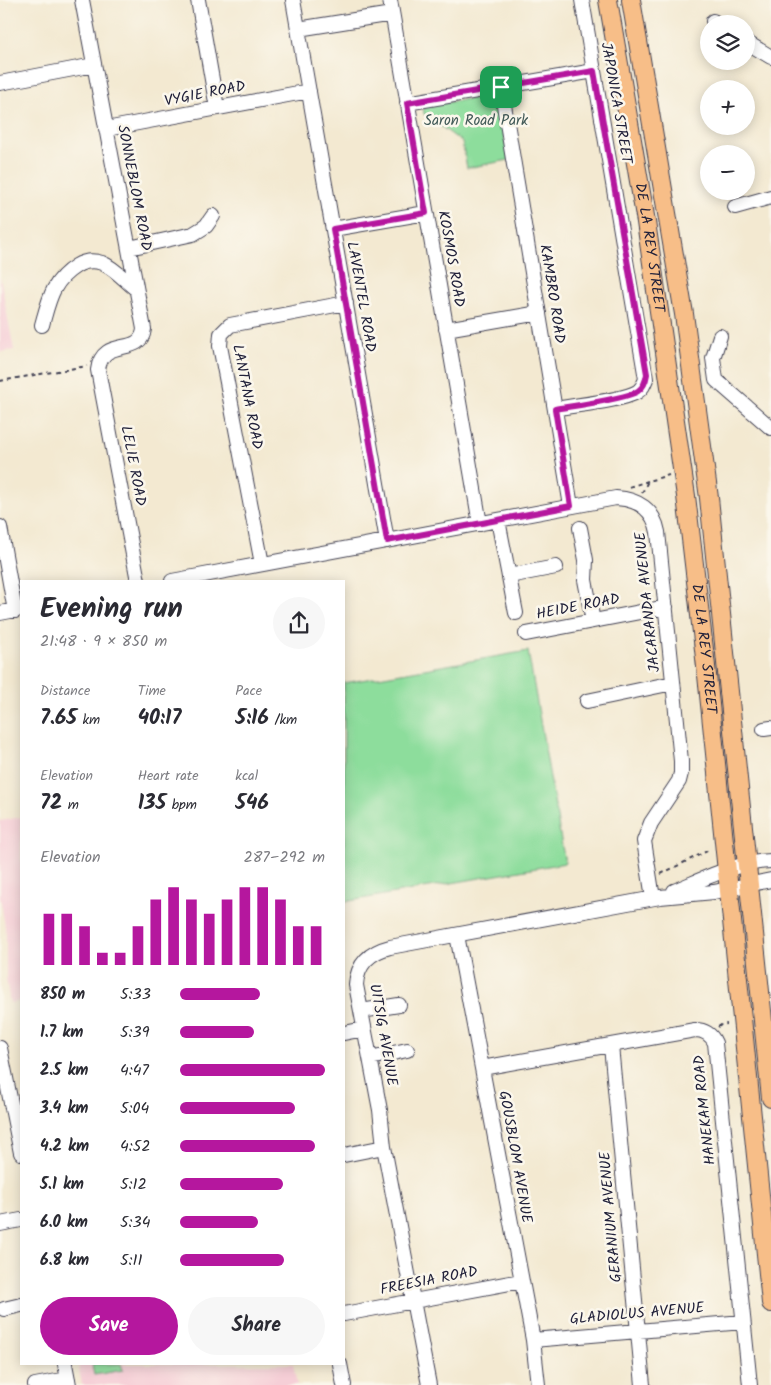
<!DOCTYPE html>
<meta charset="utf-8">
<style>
body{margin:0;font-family:Kalam,sans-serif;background:#f7f7f7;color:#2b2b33;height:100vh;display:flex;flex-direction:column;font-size:19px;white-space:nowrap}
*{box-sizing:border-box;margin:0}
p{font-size:16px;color:#7c7c81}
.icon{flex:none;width:28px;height:28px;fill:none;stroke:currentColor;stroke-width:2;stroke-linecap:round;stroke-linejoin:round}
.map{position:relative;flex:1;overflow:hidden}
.drawer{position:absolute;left:20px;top:580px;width:325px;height:785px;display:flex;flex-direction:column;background:#fff;border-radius:0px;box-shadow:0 2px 12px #0003}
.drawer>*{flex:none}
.buttons{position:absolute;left:700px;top:15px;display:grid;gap:10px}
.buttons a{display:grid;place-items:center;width:55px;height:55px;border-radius:50%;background:#fff;box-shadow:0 2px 12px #0003;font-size:25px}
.pin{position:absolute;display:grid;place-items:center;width:42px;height:42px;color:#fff;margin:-21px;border-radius:10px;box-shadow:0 2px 8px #0006}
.round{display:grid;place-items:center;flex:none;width:52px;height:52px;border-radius:26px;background:#f7f7f7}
.headline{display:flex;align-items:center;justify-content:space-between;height:85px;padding:0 20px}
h1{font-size:28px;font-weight:600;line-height:38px}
.stats{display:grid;grid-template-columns:repeat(3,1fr);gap:8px;height:85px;padding:5px 20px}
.stats div{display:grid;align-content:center}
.stats b{font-size:21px;font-weight:600}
.stats small{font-size:14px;font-weight:400}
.stats p{font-size:14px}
.chart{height:140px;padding:10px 20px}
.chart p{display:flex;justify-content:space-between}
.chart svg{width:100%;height:90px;margin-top:5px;stroke:#b5179e;stroke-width:6}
.primary-button{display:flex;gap:10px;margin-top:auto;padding:10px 20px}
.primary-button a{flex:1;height:58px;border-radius:30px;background:#b5179e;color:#fff;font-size:20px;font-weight:600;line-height:58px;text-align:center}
.primary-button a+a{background:#f7f7f7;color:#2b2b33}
ul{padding:0 20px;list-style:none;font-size:16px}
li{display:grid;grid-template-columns:80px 60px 1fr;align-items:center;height:38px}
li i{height:12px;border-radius:6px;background:#b5179e}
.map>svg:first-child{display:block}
.built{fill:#f6cfd7}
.green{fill:#8ddd9c;stroke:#58806c}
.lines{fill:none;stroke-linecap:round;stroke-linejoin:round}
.minor-casing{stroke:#414052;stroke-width:16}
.major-casing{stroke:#414052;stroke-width:20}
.path{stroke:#414052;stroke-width:2;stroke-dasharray:4 4;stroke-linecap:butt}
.minor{stroke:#fff;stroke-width:14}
.major{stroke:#f7be88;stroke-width:18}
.route-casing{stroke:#fff;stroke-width:10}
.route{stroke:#b5179e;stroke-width:6}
.labels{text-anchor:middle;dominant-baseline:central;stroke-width:5;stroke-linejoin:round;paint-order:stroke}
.street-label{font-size:15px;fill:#22223b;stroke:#fbf7ec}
.park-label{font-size:15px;fill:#425a58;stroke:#fbf7ec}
</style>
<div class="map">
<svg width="771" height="1385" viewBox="0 0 771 1385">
<rect width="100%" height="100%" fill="#fbf7ec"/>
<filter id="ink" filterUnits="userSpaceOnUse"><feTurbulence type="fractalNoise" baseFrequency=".02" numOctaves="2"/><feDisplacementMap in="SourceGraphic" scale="10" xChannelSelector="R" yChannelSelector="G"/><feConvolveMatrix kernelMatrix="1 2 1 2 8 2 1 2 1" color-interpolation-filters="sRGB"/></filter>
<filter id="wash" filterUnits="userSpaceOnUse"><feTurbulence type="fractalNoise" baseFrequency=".0096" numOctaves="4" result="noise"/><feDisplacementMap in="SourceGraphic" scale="20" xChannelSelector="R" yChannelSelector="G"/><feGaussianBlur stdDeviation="1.12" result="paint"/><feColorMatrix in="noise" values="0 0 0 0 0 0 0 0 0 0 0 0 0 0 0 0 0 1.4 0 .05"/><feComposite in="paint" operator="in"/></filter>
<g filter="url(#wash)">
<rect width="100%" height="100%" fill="#f3e9d1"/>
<path class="built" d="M0,277L14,350L0,352Z
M21,817V1001L10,1003L6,978V933L0,896V821Z
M78,1364H293L297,1385H82Z"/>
<path class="green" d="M494,95L496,97L509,160L467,168L462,142L424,114L423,106Z
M528,651L565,863L344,902V683Z
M92,1364H121L123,1370L94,1375Z"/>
</g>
<g filter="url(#ink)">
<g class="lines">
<defs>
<path id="minor" d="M82,0L144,329C141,358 102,335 98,370L138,581
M198,0L217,108
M293,0L387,541
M390,0L480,524
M713,21L717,24
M298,29L392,14
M746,42L771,57
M0,83L94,65
M501,87L571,506
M407,103L594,71
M106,129L309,91
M735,207L771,197
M333,229L426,213
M129,248L193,234L206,226L213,216
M42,325C49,300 52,281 76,266C84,261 93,260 102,263C115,268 125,281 136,289
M446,329L539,313
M720,336L713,358L716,380L771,428
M555,409C575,405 621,401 637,392C642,389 644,384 646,379L582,0
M498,520L516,613
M0,527L15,611
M580,528L586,560L585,580L593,621
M262,564L220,346L221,334L230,325L346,303
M509,576L556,567
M172,581L616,498C638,499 654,510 658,532L681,761V773L679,781L651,823L644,841L653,898
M0,613L21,609
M526,634L666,607
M587,701L673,683
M764,729L771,728
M674,891C706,878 737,862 771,861
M457,935L533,1340L538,1385
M361,1011L399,1005
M344,1033L364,1029
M611,1046L643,1385
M0,1048L21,1153
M370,1058L407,1050
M482,1068L695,1030C704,1030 711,1034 715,1043L750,1385
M344,1155L384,1147
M0,1224L21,1220
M4,1309L21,1305
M344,1314L521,1281
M533,1340L743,1322
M65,1364L69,1385
M340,1364L344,1385
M35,1385L68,1379
M429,1385L384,1147L380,1110L356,985C357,964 370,952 390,947L660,897L714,892L771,880"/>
<g id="major">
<path id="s1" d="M608,0L646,222L686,496L707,675L771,1303"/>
<path d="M631,0L684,314L709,498L771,1098"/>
</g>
</defs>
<use href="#minor" class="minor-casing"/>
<use href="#major" class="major-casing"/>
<path class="path" d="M0,381L87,366
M629,487L648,481
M642,493L648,481L669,475
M661,874L711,849
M718,1027L721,1025L727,1024"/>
<use href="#minor" class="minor"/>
<use href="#major" class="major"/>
</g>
</g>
<g class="lines" filter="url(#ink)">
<defs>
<path id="route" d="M594,71L647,374C646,381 644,387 638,391C627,399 572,406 555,409L571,506L387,541L333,229L426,213L407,103Z"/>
</defs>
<use href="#route" class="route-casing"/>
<use href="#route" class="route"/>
</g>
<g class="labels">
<g class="street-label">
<text transform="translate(205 94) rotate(-11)">VYGIE ROAD</text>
<text transform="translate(616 103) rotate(80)">JAPONICA STREET</text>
<text transform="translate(134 188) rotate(79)">SONNEBLOM ROAD</text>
<text stroke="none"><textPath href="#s1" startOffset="251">DE LA REY STREET</textPath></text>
<text transform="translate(451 259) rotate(80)">KOSMOS ROAD</text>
<text transform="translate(552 294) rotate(81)">KAMBRO ROAD</text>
<text transform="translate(361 297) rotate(80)">LAVENTEL ROAD</text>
<text transform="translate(247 397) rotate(79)">LANTANA ROAD</text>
<text transform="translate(133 466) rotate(79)">LELIE ROAD</text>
<text transform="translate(648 602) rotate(-96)">JACARANDA AVENUE</text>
<text transform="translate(578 607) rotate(-11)">HEIDE ROAD</text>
<text stroke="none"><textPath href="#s1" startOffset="656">DE LA REY STREET</textPath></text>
<text transform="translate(383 1035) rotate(80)">UITSIG AVENUE</text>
<text transform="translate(705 1110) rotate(-96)">HANEKAM ROAD</text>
<text transform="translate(515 1157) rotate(80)">GOUSBLOM AVENUE</text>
<text transform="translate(611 1217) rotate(-95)">GERANIUM AVENUE</text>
<text transform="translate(429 1281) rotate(-11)">FREESIA ROAD</text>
<text transform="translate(637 1314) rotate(-5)">GLADIOLUS AVENUE</text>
</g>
<g class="park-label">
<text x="476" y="121">Saron Road Park</text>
</g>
</g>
</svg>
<div class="buttons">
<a><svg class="icon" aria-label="layers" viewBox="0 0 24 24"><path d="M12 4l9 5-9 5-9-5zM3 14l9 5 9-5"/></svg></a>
<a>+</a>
<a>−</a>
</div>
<div class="pin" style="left:501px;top:87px;background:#1e9e55"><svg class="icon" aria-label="arrive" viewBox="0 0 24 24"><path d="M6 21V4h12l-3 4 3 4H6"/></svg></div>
<section class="drawer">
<div class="headline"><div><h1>Evening run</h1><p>21:48 · 9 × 850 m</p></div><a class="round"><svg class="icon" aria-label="share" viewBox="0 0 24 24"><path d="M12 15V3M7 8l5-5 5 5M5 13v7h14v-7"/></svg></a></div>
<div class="stats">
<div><p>Distance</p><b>7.65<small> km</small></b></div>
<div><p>Time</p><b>40:17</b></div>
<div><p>Pace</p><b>5:16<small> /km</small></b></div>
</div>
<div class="stats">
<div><p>Elevation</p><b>72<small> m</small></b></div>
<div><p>Heart rate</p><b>135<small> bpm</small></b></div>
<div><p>kcal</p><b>546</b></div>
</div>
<div class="chart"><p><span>Elevation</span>287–292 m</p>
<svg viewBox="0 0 160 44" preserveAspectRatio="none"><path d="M5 44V19M15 44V19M25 44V25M35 44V38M45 44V38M55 44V25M65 44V12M75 44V6M85 44V12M95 44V19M105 44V12M115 44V6M125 44V6M135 44V12M145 44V25M155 44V25"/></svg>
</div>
<ul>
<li><b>850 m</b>5:33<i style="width:55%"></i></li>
<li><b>1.7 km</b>5:39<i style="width:51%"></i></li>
<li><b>2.5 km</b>4:47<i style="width:100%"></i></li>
<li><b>3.4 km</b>5:04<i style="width:79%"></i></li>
<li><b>4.2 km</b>4:52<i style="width:93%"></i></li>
<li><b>5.1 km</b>5:12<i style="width:71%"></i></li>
<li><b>6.0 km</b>5:34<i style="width:54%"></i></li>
<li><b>6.8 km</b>5:11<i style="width:72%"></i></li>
</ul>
<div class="primary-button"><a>Save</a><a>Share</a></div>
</section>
</div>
